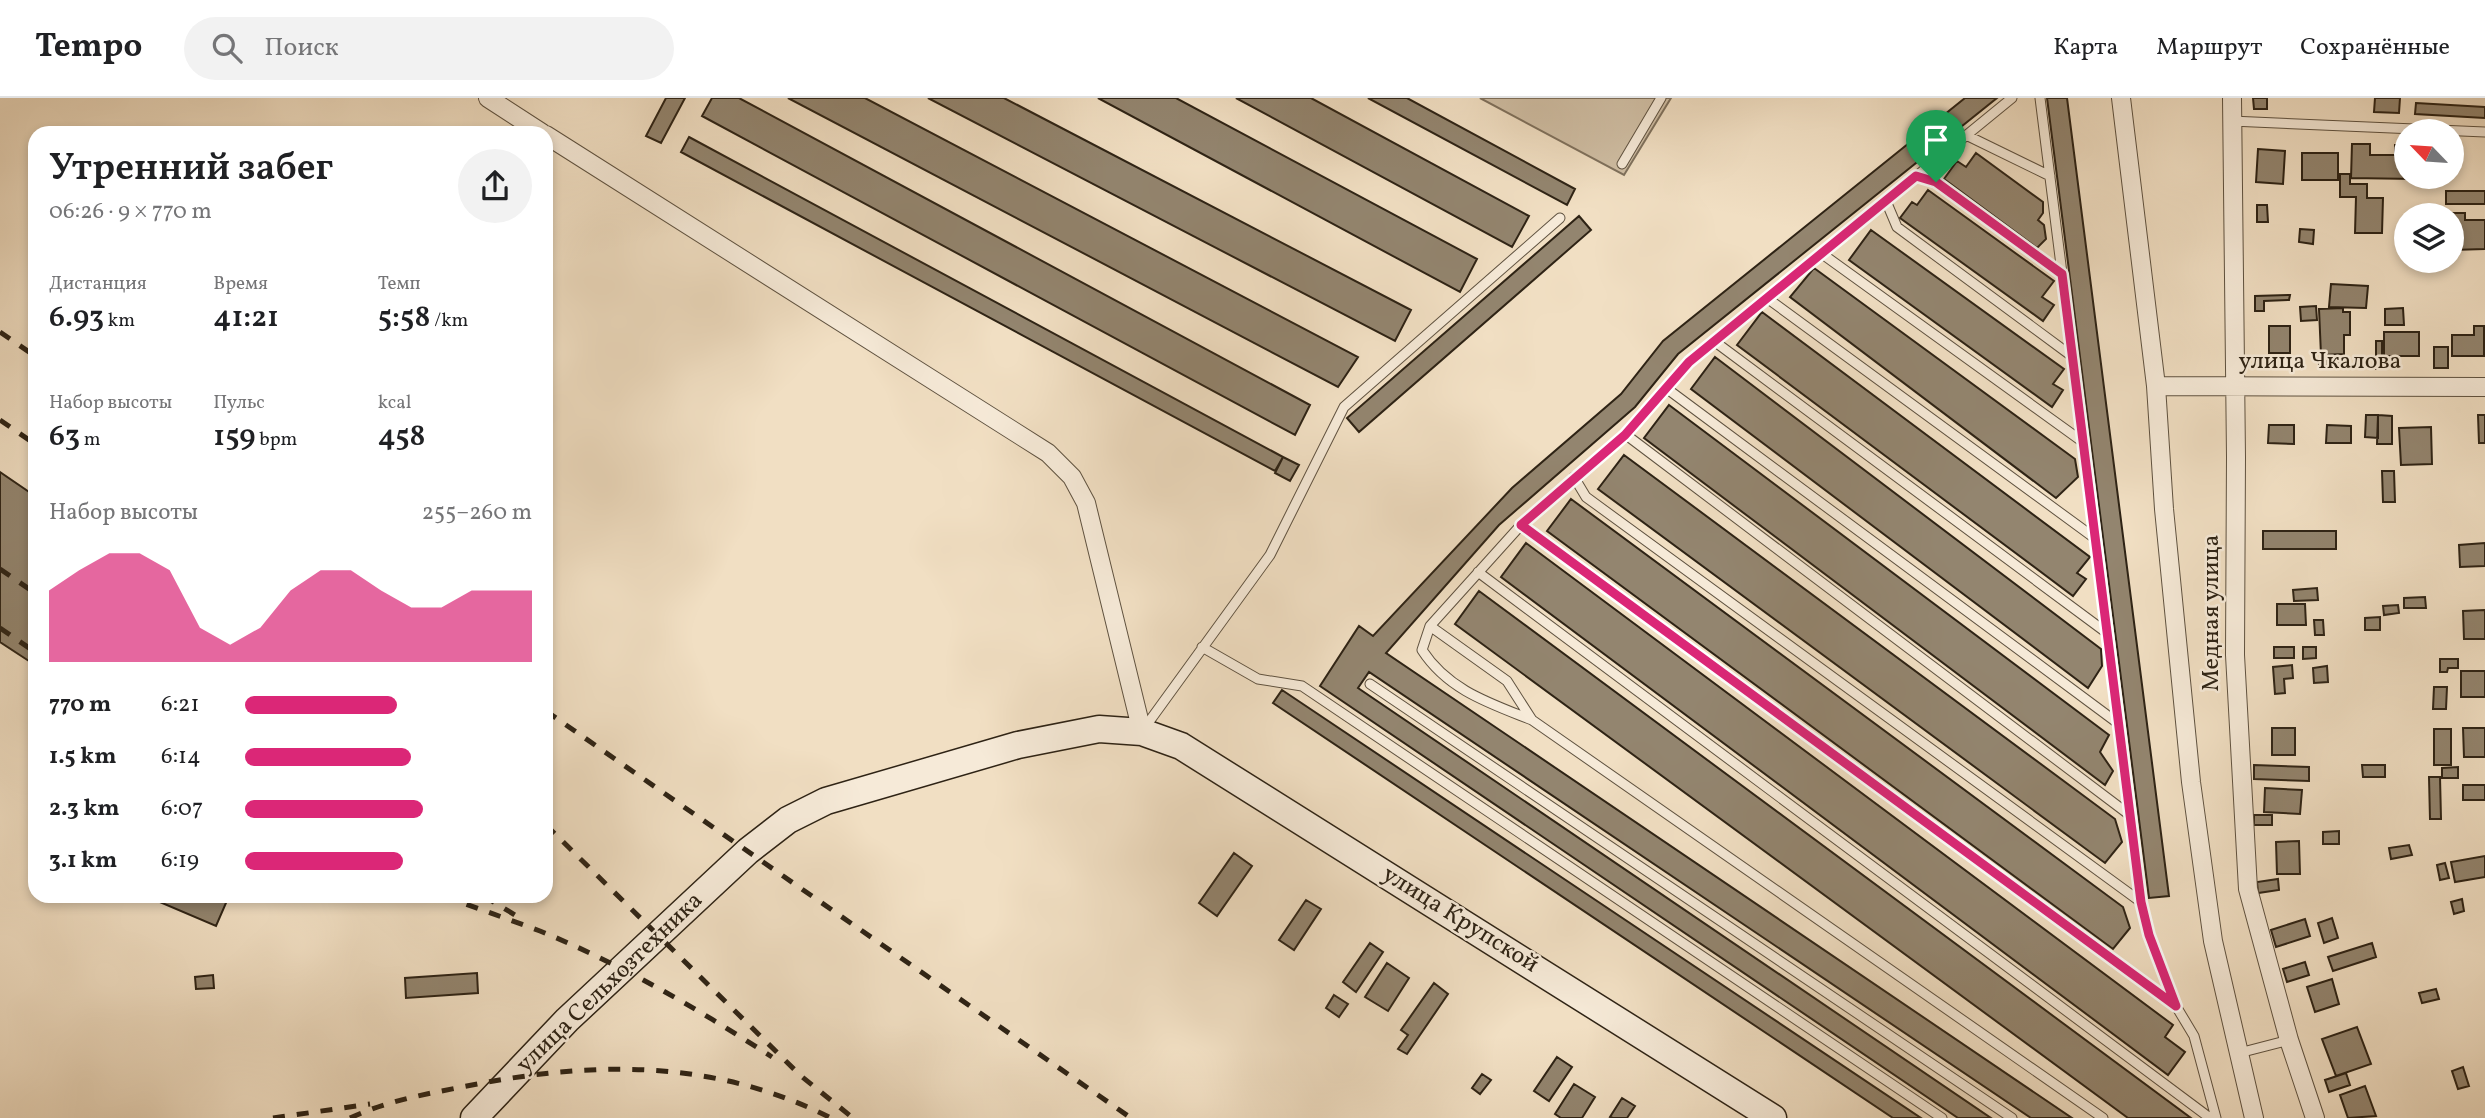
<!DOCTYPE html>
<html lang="ru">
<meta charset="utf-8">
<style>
body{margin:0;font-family:Vollkorn,serif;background:#f2f2f2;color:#202124;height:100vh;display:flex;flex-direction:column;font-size:26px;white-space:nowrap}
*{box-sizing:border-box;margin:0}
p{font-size:23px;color:#757577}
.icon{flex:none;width:38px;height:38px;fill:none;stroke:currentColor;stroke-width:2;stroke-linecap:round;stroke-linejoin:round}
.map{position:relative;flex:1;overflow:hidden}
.details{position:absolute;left:28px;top:28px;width:525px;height:777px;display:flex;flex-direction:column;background:#fff;border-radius:21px;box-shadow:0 4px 10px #0003}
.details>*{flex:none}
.needle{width:46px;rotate:295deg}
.controls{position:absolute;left:2394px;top:21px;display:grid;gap:14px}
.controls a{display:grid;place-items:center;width:70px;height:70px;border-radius:50%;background:#fff;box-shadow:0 4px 10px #0003;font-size:35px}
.pin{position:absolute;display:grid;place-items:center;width:60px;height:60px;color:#fff;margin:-72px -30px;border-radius:50% 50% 50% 0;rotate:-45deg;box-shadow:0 0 7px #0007}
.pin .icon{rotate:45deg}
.round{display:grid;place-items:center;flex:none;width:74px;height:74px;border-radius:37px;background:#f2f2f2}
.head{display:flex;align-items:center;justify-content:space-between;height:119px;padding:0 21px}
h1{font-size:38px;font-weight:600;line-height:52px}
.metrics{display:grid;grid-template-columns:repeat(3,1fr);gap:10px;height:119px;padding:7px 21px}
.metrics div{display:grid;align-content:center}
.metrics b{font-size:30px;font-weight:600}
.metrics small{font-size:19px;font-weight:400}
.metrics p{font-size:19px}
.chart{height:196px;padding:14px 21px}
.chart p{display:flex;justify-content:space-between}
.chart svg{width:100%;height:126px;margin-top:7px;fill:#db2777;opacity:.7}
ul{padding:0 21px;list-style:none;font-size:23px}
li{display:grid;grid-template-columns:112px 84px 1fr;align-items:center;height:52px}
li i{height:18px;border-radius:9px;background:#db2777}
header{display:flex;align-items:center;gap:42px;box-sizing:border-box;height:98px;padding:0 35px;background:#fff;border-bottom:2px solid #e0e0e0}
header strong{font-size:33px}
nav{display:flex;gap:38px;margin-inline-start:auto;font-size:24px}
.search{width:490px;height:63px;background:#f2f2f2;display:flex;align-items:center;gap:18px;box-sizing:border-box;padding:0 24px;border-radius:38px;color:#757577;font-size:26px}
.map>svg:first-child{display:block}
.green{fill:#d0bfa5;stroke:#7f715d;stroke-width:2}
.building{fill:#93856f;stroke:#2e2315;stroke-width:2}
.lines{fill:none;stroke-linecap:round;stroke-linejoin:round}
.service-casing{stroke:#5f5240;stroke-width:11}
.minor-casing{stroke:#5f5240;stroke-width:20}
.secondary-casing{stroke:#2e2315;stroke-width:29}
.service{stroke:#f6ead8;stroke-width:9}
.minor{stroke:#f6ead8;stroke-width:18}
.secondary{stroke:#f6ead8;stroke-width:26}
.rail{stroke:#2e2315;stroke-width:5;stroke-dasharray:12 12;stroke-linecap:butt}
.route-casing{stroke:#fff;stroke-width:14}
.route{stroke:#db2777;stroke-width:9}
.labels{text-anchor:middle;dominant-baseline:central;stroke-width:5;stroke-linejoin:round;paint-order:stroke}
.street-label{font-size:24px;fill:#2e2315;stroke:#f6ead8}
</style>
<header>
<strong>Tempo</strong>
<div class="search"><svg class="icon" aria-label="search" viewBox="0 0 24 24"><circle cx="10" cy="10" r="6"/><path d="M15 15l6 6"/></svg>Поиск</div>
<nav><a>Карта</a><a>Маршрут</a><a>Сохранённые</a></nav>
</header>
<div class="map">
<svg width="2485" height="1020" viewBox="0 0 2485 1020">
<rect width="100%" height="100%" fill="#f1dfc3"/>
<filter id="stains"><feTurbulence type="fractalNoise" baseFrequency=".00286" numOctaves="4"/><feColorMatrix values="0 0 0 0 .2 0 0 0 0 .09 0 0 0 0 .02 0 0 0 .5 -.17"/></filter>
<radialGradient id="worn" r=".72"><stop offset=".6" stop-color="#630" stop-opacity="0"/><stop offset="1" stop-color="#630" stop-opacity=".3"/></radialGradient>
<path class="green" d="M1480,0H1671L1624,77Z"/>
<path class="building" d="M666,0H685L661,45L646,38Z
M712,0H739L1310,307L1295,337L702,18Z
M788,0H865L1358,259L1338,289Z
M928,0H1004L1411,212L1395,243Z
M1098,0H1176L1477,161L1460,194Z
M1236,0H1311L1529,118L1512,149Z
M1368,0H1407L1575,91L1567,107Z
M1965,0H1997L1678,256L1635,309L1499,427L1386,555L2072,1020H2031L1369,574L1358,590L1991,1020H1958L1320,588L1359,528L1373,538L1512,390L1621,296L1663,243Z
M2047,0H2067L2169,798L2149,800Z
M2253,0H2267V11H2254Z
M2375,0H2400L2399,15L2374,14Z
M2416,5L2485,9V20L2415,16Z
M689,39L1283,359L1275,373L681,54Z
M2352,46H2370V57H2395V47H2406V79H2416L2415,81L2351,80Z
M2258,51L2285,53L2283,86L2256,84Z
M1976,55L2043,104V115L2038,122L2044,127L2046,141L2037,150L1944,81L1957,63L1966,69Z
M2302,55H2338V82H2302Z
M2340,76H2350V86H2367V100H2383L2382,135H2355L2356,99H2340Z
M1928,92L2054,183L2042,199L2054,207L2043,223L1900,120L1912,104L1917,107Z
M2446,93H2485V106H2446Z
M2257,107H2267L2268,124H2257Z
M2451,115H2465V122H2485V151L2452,152Z
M1579,118L1591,132L1359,334L1347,320Z
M2300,131L2314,132L2313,146L2299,144Z
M1871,132L2064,271L2053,286L2063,292L2052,309L1849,162Z
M1814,170L2075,361L2078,379L2056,400L1790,199Z
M2331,186L2368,188L2366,210L2329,209Z
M2290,197L2289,202L2264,203V213H2255V198Z
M2316,208L2317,222L2301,223L2300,209Z
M2343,210V214H2350V237H2344V256L2321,257L2319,211Z
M2403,210L2404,227H2385V211Z
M1762,214L2090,459L2077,475L2086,481L2073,498L1737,247Z
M2269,228H2290V255H2269Z
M2474,228H2484V258H2452V237H2474Z
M2384,234H2419V258H2384Z
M2376,243H2382V271H2376Z
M2434,249H2448V270H2434Z
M1715,259L2101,551L2102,568L2088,590L1691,291Z
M2320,260L2342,261V269L2319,268Z
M1669,307L2109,637L2100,654L2113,673L2105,687L1644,340Z
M2366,317H2378V340L2365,339Z
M2378,317L2392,318V346H2377Z
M2478,317H2485V345H2479Z
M2269,327H2294V346L2268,345Z
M2327,327L2351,328V345H2326Z
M2431,329L2432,366L2401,367L2399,330Z
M1624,357L2115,721L2122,744L2105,765L1598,391Z
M1283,359L1299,367L1290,383L1275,375Z
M2382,373H2394L2395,404H2383Z
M0,374L35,398V567L0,544Z
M1571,401L2123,809L2130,830L2113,851L1547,433Z
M2263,433H2336V451H2263Z
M1526,445L2173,927L2165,939L2185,954L2168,977L1501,479Z
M2485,445V468L2460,469L2459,447Z
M2317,490L2318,502L2294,503L2293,492Z
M1479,493L2191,1020H2128L1455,526Z
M2425,499L2426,510H2404V500Z
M2277,506H2305L2306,527H2277Z
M2398,507L2399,515L2384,517L2383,508Z
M2485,512V541H2464L2463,513Z
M2380,519V532H2365V520Z
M2314,522H2323L2324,537H2315Z
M2274,549H2294V560H2274Z
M2303,549H2316V560L2303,561Z
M2440,561H2458V570H2448L2447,574H2440Z
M2292,567L2293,580L2284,581L2285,595L2275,596L2273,569Z
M2327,568L2328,584L2314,585L2313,570Z
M2461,573H2485V599H2461Z
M2434,589H2447L2446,611H2433Z
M1282,592L1921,1020H1893L1273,605Z
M2272,630H2295V657H2272Z
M2463,630H2485V659H2464Z
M2434,631H2451V667H2434Z
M2254,667L2309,669V683L2254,681Z
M2362,667H2385V679H2363Z
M2458,669V680H2442V670Z
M2429,679H2440L2441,721H2430Z
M2463,687H2485V702H2463Z
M2265,690L2302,692L2300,716L2264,714Z
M2254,717H2272V727H2254Z
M2339,733V746H2323V734Z
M2299,743L2300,776H2277L2276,744Z
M2409,747L2412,757L2391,761L2389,750Z
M1234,755L1252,768L1217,818L1199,805Z
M2485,758V779L2455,784L2451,764Z
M2445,765L2449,780L2440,782L2437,767Z
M2278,781L2279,792L2258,795L2257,784Z
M157,798H229L216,828L155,802Z
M2462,801L2464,813L2454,816L2451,804Z
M1306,802L1321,811L1294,852L1279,842Z
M2332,820L2338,840L2324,845L2318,825Z
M2305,821L2310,838L2276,849L2271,832Z
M1370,845L1383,854L1356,894L1343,884Z
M2372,845L2376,859L2333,873L2328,859Z
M2305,864L2309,877L2287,884L2283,871Z
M1387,865L1409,880L1388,913L1365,899Z
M477,875L478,895L406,900L405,880Z
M213,877L214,890L196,891L195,879Z
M2332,881L2339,906L2315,914L2307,889Z
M1434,885L1448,896L1407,956L1398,951L1408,937L1401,932Z
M2436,891L2439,901L2422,905L2419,895Z
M1334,897L1348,906L1339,919L1326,910Z
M2357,929L2371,966L2336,978L2322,941Z
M1557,959L1572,969L1549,1003L1534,993Z
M2463,969L2469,988L2458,991L2452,973Z
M2346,975L2350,987L2329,994L2325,982Z
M1482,976L1491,982L1480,996L1472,990Z
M1574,986L1595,999L1582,1020H1561L1555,1016Z
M2365,988L2376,1018L2348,1020L2340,997Z
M1622,1000L1635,1008L1627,1020H1613L1610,1019Z"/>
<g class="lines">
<defs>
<path id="service" d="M2012,0L1689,264L1625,336L1521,427L1430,528L1422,552C1448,592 1489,605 1532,622L2103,1020
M2040,0L2141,804L2149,837L2176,908L2194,938L2216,1020
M2231,23L2485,34
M1966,37L2050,78
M1622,66L1661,0
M1916,78L1936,84L2062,176
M1886,103L1897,129L2073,259
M1821,155L2083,344
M1767,200L2096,441
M1714,243L2107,535
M1666,290L2119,626
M1625,336L2131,718
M1574,379L1586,399L2141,804
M1521,427L2174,907
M1478,474L2210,1020
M1430,528L1507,583L1532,622
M1202,549L1258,581L1302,588L1942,1020
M1370,586L2012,1020
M1143,632L1270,457L1344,309L1560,120
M2239,955L2289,942"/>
<path id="minor" d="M488,0L542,35
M2121,0L2156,288L2164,411L2191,684L2213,843L2254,1020
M2232,0L2236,359L2235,557L2248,791L2289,942L2315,1020
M546,37L1048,355L1072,379L1086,405L1142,634
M2156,288L2485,289"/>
<path id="secondary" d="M474,1020L567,922L748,753L788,722L826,703L1018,647L1099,631L1142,634L1181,648L1773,1020"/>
</defs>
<use href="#service" class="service-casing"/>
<use href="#minor" class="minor-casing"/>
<use href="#secondary" class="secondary-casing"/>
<use href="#service" class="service"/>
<use href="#minor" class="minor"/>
<use href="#secondary" class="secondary"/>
<path class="rail" d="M0,234L35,258
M0,322L35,346
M0,471L35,495
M0,530L35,554
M546,613L1131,1020
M546,727L801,978L853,1020
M444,798C476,810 508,821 540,833C621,866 698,911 772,959
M484,798L515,817
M273,1020L370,1006
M350,1020C385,1004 420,997 457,990C587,963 710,959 831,1020"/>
</g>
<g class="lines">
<defs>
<path id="route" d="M1916,78L1936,84L2062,176L2141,804L2149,837L2176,908L1521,427L1625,337L1689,264Z"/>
</defs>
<use href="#route" class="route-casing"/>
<use href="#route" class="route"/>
</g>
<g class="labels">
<g class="street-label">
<text x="2320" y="264">улица Чкалова</text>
<text transform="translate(2212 515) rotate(-90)">Медная улица</text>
<text transform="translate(1460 822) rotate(32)">улица Крупской</text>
<text transform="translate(610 885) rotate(-44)">улица Сельхозтехника</text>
</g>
</g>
<rect width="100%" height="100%" filter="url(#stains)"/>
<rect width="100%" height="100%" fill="url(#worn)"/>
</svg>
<div class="controls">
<a><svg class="needle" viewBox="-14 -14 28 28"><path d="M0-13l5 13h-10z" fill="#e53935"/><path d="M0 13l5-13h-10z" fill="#757577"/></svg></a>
<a><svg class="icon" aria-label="layers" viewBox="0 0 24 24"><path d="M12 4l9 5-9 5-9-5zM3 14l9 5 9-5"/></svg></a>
</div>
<div class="pin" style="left:1936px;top:84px;background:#1e9e55"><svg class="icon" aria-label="arrive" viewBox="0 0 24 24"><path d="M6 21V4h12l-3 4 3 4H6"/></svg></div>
<section class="details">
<div class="head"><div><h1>Утренний забег</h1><p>06:26 · 9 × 770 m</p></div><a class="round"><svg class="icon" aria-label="share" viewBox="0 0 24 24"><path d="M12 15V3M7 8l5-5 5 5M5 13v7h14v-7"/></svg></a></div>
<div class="metrics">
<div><p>Дистанция</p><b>6.93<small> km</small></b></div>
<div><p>Время</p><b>41:21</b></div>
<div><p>Темп</p><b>5:58<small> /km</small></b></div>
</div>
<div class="metrics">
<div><p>Набор высоты</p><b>63<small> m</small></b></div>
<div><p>Пульс</p><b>159<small> bpm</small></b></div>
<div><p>kcal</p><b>458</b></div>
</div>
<div class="chart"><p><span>Набор высоты</span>255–260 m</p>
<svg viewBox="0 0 160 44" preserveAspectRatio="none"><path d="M0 44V19L10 12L20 6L30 6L40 12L50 32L60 38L70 32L80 19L90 12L100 12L110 19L120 25L130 25L140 19L150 19L160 19V44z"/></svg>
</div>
<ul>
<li><b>770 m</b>6:21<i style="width:53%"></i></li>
<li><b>1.5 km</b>6:14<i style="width:58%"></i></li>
<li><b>2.3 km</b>6:07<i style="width:62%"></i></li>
<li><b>3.1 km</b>6:19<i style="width:55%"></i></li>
</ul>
</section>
</div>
